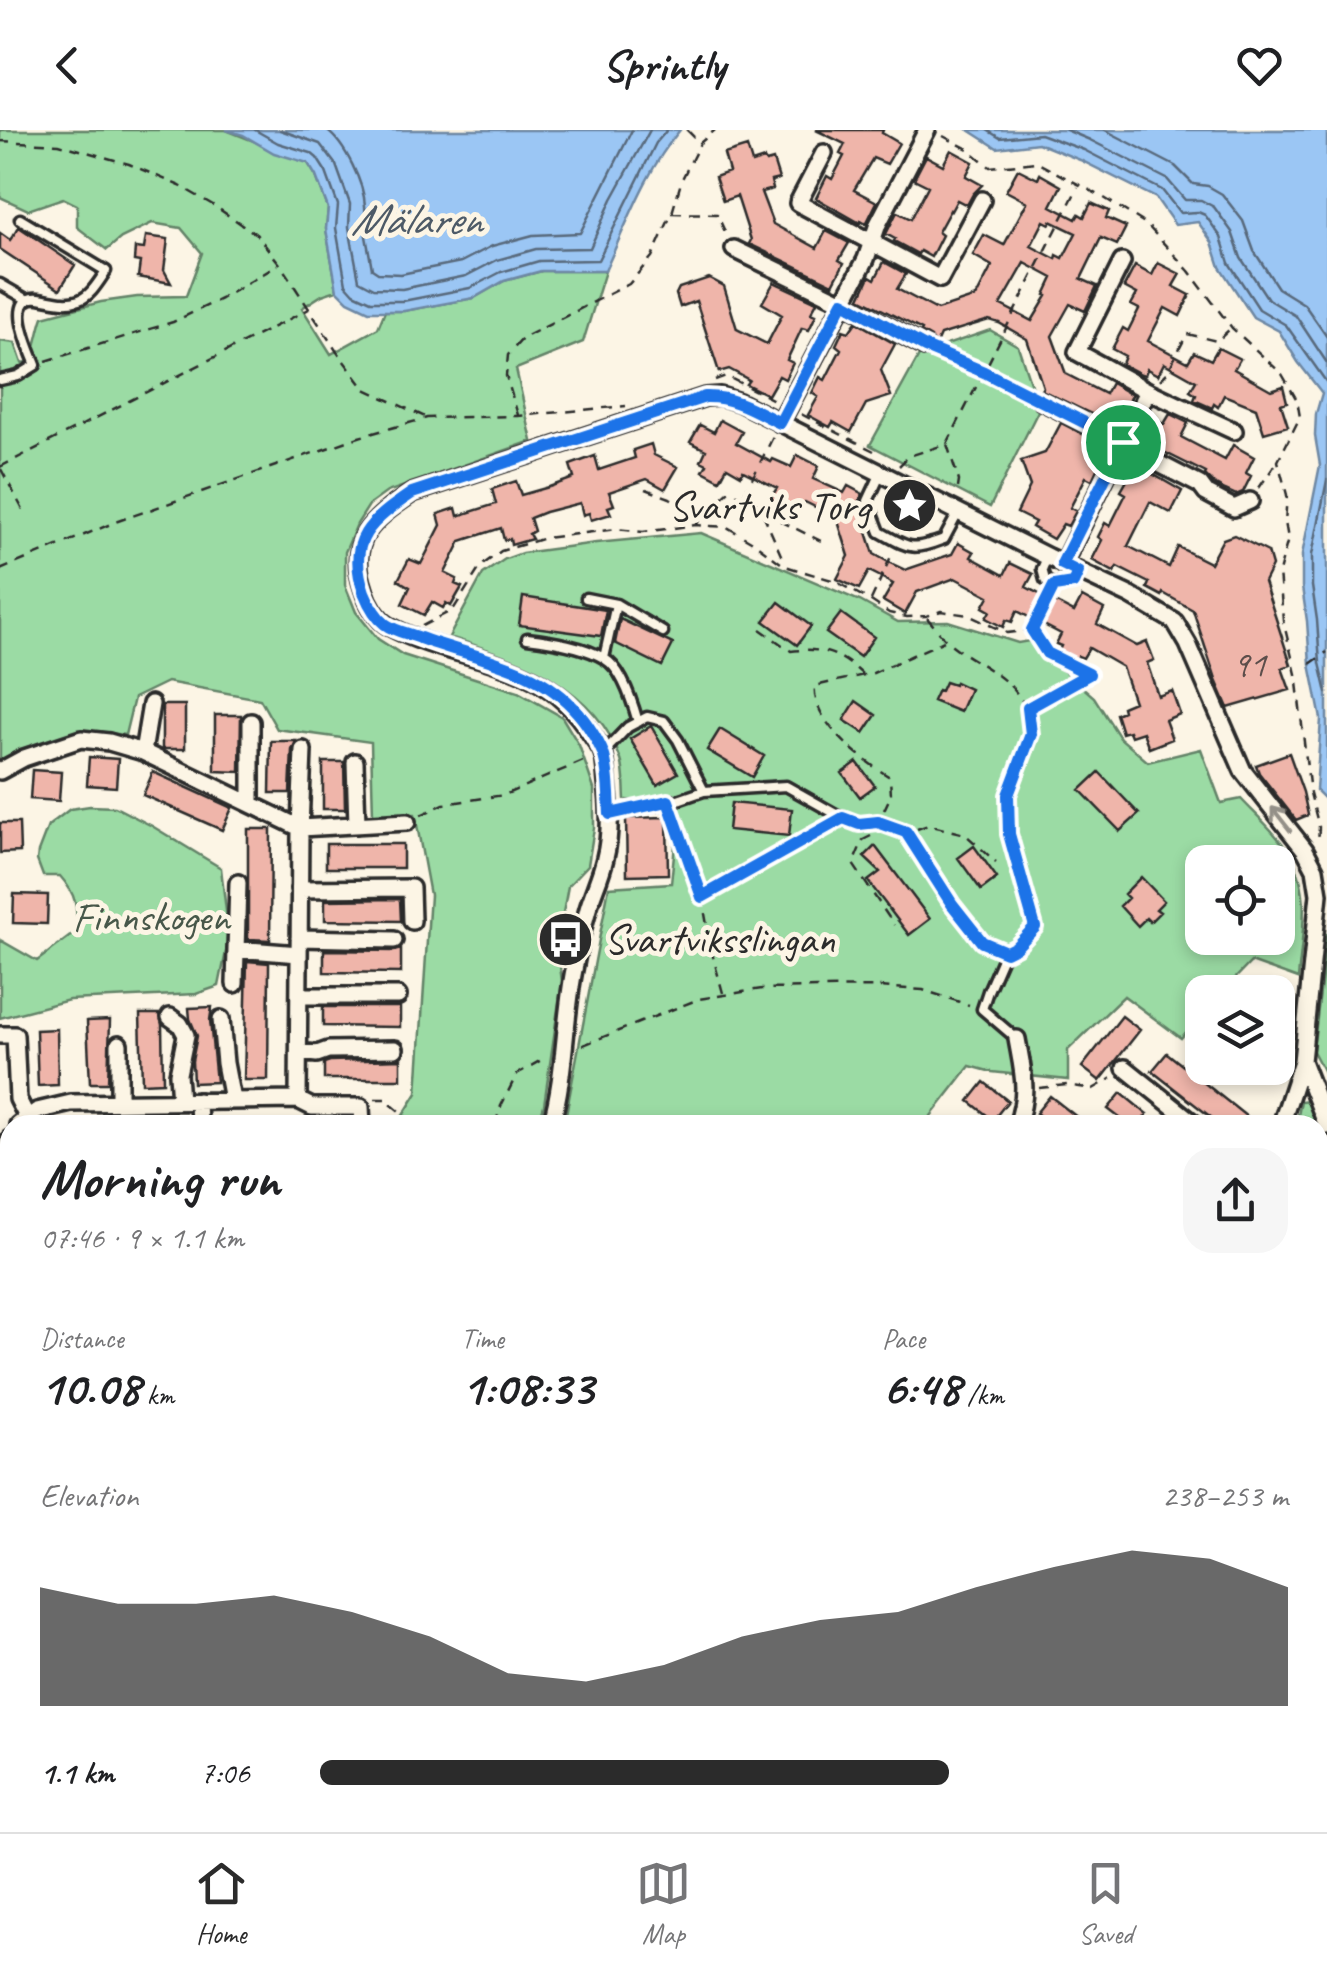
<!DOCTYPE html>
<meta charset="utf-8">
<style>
body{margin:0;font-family:Caveat,sans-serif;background:#f6f6f6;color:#202124;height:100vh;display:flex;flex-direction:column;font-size:38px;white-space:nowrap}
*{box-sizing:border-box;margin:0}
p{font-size:32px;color:#757577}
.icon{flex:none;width:55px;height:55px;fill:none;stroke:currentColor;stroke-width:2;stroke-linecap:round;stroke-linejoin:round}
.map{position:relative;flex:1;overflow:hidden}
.panel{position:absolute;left:0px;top:985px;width:1328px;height:718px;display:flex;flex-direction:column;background:#fff;border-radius:30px 30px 0 0;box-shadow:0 5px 15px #0003}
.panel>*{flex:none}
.tools{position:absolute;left:1185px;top:715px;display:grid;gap:20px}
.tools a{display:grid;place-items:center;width:110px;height:110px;border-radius:20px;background:#fff;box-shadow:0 5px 15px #0003;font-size:50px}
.pin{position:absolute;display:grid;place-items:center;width:85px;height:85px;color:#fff;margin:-42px;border:5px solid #fff;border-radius:50%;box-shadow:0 2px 10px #0007}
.round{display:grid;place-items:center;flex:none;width:105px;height:105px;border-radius:30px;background:#f6f6f6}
.head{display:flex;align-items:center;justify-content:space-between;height:170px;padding:0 40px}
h1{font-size:55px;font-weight:600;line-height:75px}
.stats{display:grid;grid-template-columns:repeat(3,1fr);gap:15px;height:170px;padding:10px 40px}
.stats div{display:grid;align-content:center}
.stats b{font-size:50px;font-weight:600}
.stats small{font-size:28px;font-weight:400}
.stats p{font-size:28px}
.chart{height:280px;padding:20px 40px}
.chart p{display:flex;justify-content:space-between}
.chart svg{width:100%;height:180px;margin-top:10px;fill:#2b2b2b;opacity:.7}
ul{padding:0 40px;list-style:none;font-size:32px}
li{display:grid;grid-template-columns:160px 120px 1fr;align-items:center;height:75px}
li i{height:25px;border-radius:12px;background:#2b2b2b}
header{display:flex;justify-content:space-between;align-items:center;height:130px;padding:0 40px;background:#fff;font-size:45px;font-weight:600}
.menu{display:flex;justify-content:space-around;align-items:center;height:140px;border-top:2px solid #e0e0e0;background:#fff;font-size:28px;color:#757577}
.menu a{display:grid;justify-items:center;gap:5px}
.menu .active{color:#2b2b2b}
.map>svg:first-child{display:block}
.green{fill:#9bdba4;stroke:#638368;stroke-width:2.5;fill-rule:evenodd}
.water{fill:#9bc6f4;stroke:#6e88a4;stroke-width:2.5}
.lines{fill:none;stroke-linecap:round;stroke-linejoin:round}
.shore{stroke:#58697b;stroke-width:2.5}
.building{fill:#efb5aa;stroke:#2b2b2b;stroke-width:2.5;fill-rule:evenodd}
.lane-casing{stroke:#2b2b2b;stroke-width:15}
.street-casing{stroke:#2b2b2b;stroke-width:22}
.primary-casing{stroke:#2b2b2b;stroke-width:32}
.path{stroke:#2b2b2b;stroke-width:2.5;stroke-dasharray:10 8;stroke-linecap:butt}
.lane{stroke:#fcf5e5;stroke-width:8}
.street{stroke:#fcf5e5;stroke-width:15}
.primary{stroke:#fcf5e5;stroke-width:25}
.oneway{stroke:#949088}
.route-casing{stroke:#fff;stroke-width:20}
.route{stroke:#1a73e8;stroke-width:12}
.labels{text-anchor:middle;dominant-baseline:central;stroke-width:10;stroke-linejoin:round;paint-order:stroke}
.number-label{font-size:38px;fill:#5c4e4b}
.poi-label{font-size:42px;fill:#2b2b2b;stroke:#fcf5e5;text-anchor:end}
.park-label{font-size:42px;fill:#475749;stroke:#fcf5e5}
.water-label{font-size:45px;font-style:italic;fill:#4d5a67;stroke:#fcf5e5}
</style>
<header><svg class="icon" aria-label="back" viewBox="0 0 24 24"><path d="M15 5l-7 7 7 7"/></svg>Sprintly<svg class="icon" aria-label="heart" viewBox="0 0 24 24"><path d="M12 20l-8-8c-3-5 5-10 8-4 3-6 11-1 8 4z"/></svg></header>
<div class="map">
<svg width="1327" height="1702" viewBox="0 0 1327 1702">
<rect width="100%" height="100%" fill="#fcf5e5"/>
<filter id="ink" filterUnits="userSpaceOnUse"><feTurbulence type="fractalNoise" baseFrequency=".01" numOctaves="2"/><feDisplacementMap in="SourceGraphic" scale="20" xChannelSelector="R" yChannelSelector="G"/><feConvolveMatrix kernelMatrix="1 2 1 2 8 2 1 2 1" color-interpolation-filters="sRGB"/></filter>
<g filter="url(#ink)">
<path class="green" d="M0,0H226L308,33L316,46L328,78L326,99L337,160L322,165L302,178L331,224L378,198L385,181H404L474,168L504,151L542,141H605L583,212L516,239L532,311L387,362L369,375L357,394L345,422V455L356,482L378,509L403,525L518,562L562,587L579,615L594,659V698L588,735L568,756L557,815L562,851L544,975L538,995H397L417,963L430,765L415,684L373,686L371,612L277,599L260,569L167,552L134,568L125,605C71,596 47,609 0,634V211L15,213L22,233L28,232C37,219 37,203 43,187L101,172L137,167L186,166L202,123L181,98L152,93L121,108L107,120L77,97V75L63,68L28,80L0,67Z
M990,200L1018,216L1039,279L990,377L870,315L920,224Z
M701,403L860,471L898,492L948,491L1018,513L1029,511L1094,567L1120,608L1148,632L1201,619L1221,673L1241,669C1256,685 1273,700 1285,717C1314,758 1302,802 1298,849L1251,832L1222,862H1202V884L1181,908L1124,866L1068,920V950L992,942L970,936L924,995H564L609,757L671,753L678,686L625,669C624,657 625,642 621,630C596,556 516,527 449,507L483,444L505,429L522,423L596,413ZM1202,732H1278V808H1202Z
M90,676L115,677L152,696L221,738L229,807L219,856L196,864L69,870L0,888V810L37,831L77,801C77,777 77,765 60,746H43L37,730L38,722L48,696L70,679Z
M1327,803V948L1313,921Z
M1309,970L1327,1021V1096L1318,1103V995H1296L1301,971Z
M1318,1196L1327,1215V1581L1318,1589Z
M0,1322L10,1335V1671L0,1654Z
M23,1693H182L198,1702H29Z
M401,1693H508L523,1702H417Z
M912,1693H1059L1065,1702H909Z"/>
<path class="water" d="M226,0H680C646,40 627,93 605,141H541L504,151L474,168L404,181H369L348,171L337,160L326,99L328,78L316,46L308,33L274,23L243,5Z
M969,0H1327V671L1316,660L1321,589L1310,534L1307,491L1302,457V425L1320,335L1315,306L1316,284L1322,263L1298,232L1279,201L1253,187L1220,137L1212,112L1198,92L1175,95L1156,68L1080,30L1038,13L997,18Z"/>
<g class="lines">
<path class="shore" d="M255,0L278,13L311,23L317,28L326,42L338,75L336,98L346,154L354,163L371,171H403L470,158L501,142L539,131L598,130L656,13L667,0
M280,0L320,14L336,35L350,74L349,97L359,150L374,158L402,159L466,146L497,130L536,119L590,118L612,69L650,0
M326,0C345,13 364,54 365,76C366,84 364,92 365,100C367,113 370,126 372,139L378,143L401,144L461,132L492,116L533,105L580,103L632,0
M987,0L1000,8L1040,4L1084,20L1162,60L1180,83L1198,82L1205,85L1221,107L1229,133L1259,179L1286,195L1327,253
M1066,0L1090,10L1167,49L1185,70H1201L1214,77L1232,102L1241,128L1268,169L1296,186L1327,233
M1105,0L1175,36L1193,54L1208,56L1222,64L1243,91L1254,121L1278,158L1304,174L1327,207
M1327,350L1312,425V456L1317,490L1320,533L1327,563"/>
</g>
<path class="building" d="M816,0H883L882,3L899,13L887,34L873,28L854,60L877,72L866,94L861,91L860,93L816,68L827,46L832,49L844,26L840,24L845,14Z
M747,17L752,33L764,29L766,32L773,30L779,49L771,51L773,59L761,62L773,94L817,118L826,101L849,113L839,130L844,133L833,154L749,114L751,110L737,66L723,71L715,47L729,42L724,24Z
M951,20L973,32L966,46L982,55L973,64L967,75L957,70L951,81L950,80L938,102L942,105L931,127L920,121L918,124L894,111L895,109L886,104L897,82L911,89L928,56L914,49L926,26L943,35Z
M1018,39L1038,49L1040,44L1061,56L1051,76L1076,89L1079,84L1084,87L1091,73L1109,81L1106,88L1126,97L1117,115L1101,108L1081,149L1097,156L1085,181L1070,174L1052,206L1066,244L1105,264L1111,253L1132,265L1118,297L1041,260L1043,257L1027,209L999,193L989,190L940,205L936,214L931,208L921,202L922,200L860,168L870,146L875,149L884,132L906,144L897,159L937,180L976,167L992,136L973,125L984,105L1004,115L1027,72L1006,61ZM1044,91L1050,94L1051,91L1076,103L1063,128L1057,125L1056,129L1031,116ZM1025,133L1053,148L1045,165L1047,166L1032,191L1001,175Z
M19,97L75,135L60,159L0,119V103L10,110Z
M146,106L168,109L164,140L171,153L138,147L140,132L134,131L135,118L144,119Z
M1158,133L1180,144L1173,156L1190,165L1180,186L1165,178L1148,211L1188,232L1194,222L1211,230L1218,218L1240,229L1234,239L1271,260L1283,256L1287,272L1281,274L1288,296L1264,303L1256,278L1224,265L1218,277L1214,274L1212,278L1194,270L1196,265L1190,261L1196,251L1164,233L1158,245L1147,239L1145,245L1141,244L1122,234L1125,226L1112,219L1123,198L1128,201L1139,179L1131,175L1137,164L1124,157L1135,136L1152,145Z
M709,148L724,156L737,199L767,214L782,185L762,173L774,152L817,172L811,183L816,185L809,200L802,198L787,230L793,233L785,249L779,246L768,265L746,254L749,250L729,239L719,242L696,171L680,177L676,164L679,158Z
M856,192L895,214L881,240L891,266L866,274L851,302L833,292L830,297L808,285L818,267L812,263L820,247L825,250L841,219L836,215L843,200L849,202Z
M1170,284L1188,293L1181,307L1225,330L1233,315L1254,327L1246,343L1251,346L1243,362L1236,365L1225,360L1214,354L1205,345L1206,343L1148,314L1159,292L1164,294Z
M720,290L742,302L736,313L771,332L773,329L791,337L797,325L819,336L813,349L844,363L848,356L863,364L858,374L874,424L890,433L905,440L952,424L958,413L974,422L971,427L1004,445L1010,433L1033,444L1026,457L1074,482L1082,467L1104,479L1097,494L1137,516L1147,512L1154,530L1147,533L1158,566L1172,561L1180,584L1165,590L1172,609L1149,618L1143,602L1131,606L1129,601L1122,603L1116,584L1123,581L1122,577L1134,572L1122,537L1089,518L1083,528L1078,526L1075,532L1058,523L1061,516L1056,514L1061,504L1017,481L1012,492L1006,490L1003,497L986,488L990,481L983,477L989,466L955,448L917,462L905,484L883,471L893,454L879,446L869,441L859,459L837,449L849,426L837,388L805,372L798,383L794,381L789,388L772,379L777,373L770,369L777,358L743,341L741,345L727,337L720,350L703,341L707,334L701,331L706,320L690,312L700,295L714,302Z
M1061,293L1102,314L1093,330L1100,333L1092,350L1086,347L1070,378L1076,381L1068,396L1063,394L1053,409L1032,397L1035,392L1017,383L1030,356L1021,331L1045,323Z
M651,314L654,325L678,337L665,359L647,349L609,362L614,375L608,377L611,384L591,390L589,383L583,385L580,373L545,382L530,388L534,401L529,404L532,409L511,415L510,409L504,410L501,398L461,411L445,443L457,449L455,454L462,457L451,476L446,473L443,478L432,472L424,485L402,474L410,457L398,450L409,429L421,434L441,395L438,384L456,378L458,386L496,374L492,359L516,351L521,365L549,357L574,348L570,335L595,326L599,340L635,328L633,320Z
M1140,337L1182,361L1171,383L1150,372L1128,416L1169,437L1178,417L1210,433L1223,409L1234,405L1268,422L1272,436L1264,452L1291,535L1282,538L1290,560L1228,578L1216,550L1193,480L1163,463L1162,466L1147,458L1149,453L1117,437L1114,442L1092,430L1102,410L1098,407L1105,393L1110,396L1126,364L1121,361L1129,347L1134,349Z
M523,467L606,480L601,506L519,495Z
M779,472L811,496L797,515L764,491Z
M841,483L874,507L860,527L826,503Z
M620,489L673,514L662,536L615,513Z
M945,552L954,555L955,552L970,559L960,582L933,571L938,560L941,561Z
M856,571L876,585L864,603L844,590Z
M162,575H185V619H162Z
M215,585H241L240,642L215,641Z
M651,596L678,643L657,655L630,609Z
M720,599L764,626L752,647L707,620Z
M271,611H296L292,620L290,663H270Z
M1289,623L1303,662L1308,685L1296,690L1259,643L1256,635Z
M89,627L118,629L116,657L87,655Z
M323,632H344L345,679H323Z
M857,632L875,656L860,667L842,643Z
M32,640L61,642L59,671L30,669Z
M153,642L232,678L222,700L143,665Z
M1099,642L1139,684L1120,701L1080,660Z
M731,673L792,679L789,706L728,700Z
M667,687L668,744L627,745L626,688Z
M0,693H19L20,722L0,723Z
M248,699H271L270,810L248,809Z
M326,714H403V738H326Z
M875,716L930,789L909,805L868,751L880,742L864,727Z
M974,716L997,748L981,760L958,728Z
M1141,747L1164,771L1156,779L1160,782L1150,792L1146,788L1138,796L1120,776L1128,768L1124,764Z
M14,764L48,765L47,794L13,793Z
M400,769L401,791L325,790V770Z
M401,819V843L324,842V820L394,821Z
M247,831L269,833L268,950H244Z
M212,877L210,890L216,952L193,953L192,931L197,906L190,889L189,878Z
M323,877H400V897L323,896Z
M140,884H160L162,895L163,952L142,953Z
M1122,886L1140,900L1100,951L1082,937Z
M110,890L108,953H90L87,891Z
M57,899L58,955L38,956L36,900Z
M1167,923L1257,995H1221L1152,941Z
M401,929V949H324V933L330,931Z
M984,952L1008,971L993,990L969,971Z
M1121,963L1147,984L1139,995H1129L1108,979Z
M1050,966L1087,995H1051L1036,983Z"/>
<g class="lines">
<defs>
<path id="lane" d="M0,154L28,170
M0,250L18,246L36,235C30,220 4,164 39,168C53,170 65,175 79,170C91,166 99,151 106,141L20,89
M881,343L868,371L880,402C911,419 911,421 944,409L959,381
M1047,428L1042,439L1045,450L1054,455L1073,453L1078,441
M586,468L616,474L663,502
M527,508C551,511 585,516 605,529C622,539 633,574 638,592
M604,528L616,474
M603,623L628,597L647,587L664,591L678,610L704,661
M610,684L678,670L704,661L786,656L843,688L859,695L878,692L906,703L952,773L982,811L1005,822L988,861L982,879L1017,909"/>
<path id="street" d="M824,23L798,73L940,149L982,70
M734,119L843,172L925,217
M1122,132L1077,222L1148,261L1234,301
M1042,271L1123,312L1146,327L1200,355L1206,363L1234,378L1250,371
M780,293L866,129L878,94L927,0
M1063,434L1148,261
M143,622L151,574
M355,632L357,695
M0,641L24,628L81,609L109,612L143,622L300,698L407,692
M251,674V592
M299,759L411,758L412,791
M299,808L394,810
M236,819L299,824
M235,854L238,753
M299,866H398
M170,887L180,894L186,905L178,944L180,971
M221,889L225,933L232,970
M0,905H15L18,969L27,987
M119,914V972
M299,922L317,924L328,920L395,919
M1302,931L1327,996
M1125,938L1196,995
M298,970L312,977H361L362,995
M198,971L199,995
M18,995L37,981L71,973L298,970L300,698L303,620
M551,995C565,946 564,895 573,845C577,823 582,800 588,779C593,762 601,746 605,728C611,704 610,678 607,653C606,644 606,632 603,623C601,617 595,610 591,604C540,522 462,536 389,496C377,489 368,473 364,460C346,409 373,389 412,363L705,267L720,266L739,272L1048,427L1131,466L1175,492L1188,514L1243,641L1305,720L1315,739L1319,764L1302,931L1281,995
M1017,995C1029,961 1023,943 1017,909
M0,1029L10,1009
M0,1068L10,1072
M1318,1171L1327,1189
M0,1193L10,1159
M0,1303L2,1310L10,1316
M1318,1613L1327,1605
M0,1679L13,1702
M287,1692L304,1702
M601,1692L616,1702
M808,1692L810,1702
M1070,1692L1075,1702
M311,1702L318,1692
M901,1702L903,1692
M1212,1702L1222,1692"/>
<path id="primary" d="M1265,1692L1274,1702"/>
</defs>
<use href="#lane" class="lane-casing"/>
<use href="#street" class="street-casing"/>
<use href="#primary" class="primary-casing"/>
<path class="path" d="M687,0L699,12
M943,6L968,19L990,37L1036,32L1101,66L1146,94L1189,141L1232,198L1282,244L1297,270L1300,287L1278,331L1287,365L1285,392L1288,409L1279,442L1283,490L1296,544L1310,663L1319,697L1318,712
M0,11L59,14L129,34L180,56L213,75L256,104L280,134L337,222L365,259L425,287
M672,83L717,84L726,104
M939,223L1028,264
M46,231L173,192L221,169L278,135
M715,250L726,246L776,271
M1160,250L1167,243L1187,204L1217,211L1230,199
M801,284L874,321
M518,285L506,246L508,225L523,208L629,154L652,127L672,83L682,49L700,13L715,0
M947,314L1078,57
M899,336L909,326L947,314L959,351L957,365
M0,337L309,179
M1,339L23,380
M1259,358L1277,332
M646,359L670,368L699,386
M744,365L774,305
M764,383L821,411
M697,394L701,387L729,361L758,372L784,432
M0,440L118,391L359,307L427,288L518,286L626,276
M871,470L893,422
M927,488C934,495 940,505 947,511C974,534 1006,542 1024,574C1044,607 1010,637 1008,669C1005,713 1025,756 1035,797L1016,817
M422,496L453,480L481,436L501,421L545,408L617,399L643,402L696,395L727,397L751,411L785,436L835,451L871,471L889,483L907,487L926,486L941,481L968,485L1007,503L1032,500L1047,523L1089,543
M760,499L791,521C822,517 839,523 862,544
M1032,499L1049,466
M1310,534L1327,522
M1029,577L1087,544
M884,680L891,665L890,647C862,630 811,591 815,556L873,543L944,511
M673,684L701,766
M421,685L444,674L504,665L588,629
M917,699L928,695L965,704L996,732
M871,706L863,710L853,734L894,795
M723,863L712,823L702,767L831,695
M1278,900L1289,908
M583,915L699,869L762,859L880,857L923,860L969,875
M1039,958L1067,955L1093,959L1112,948
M375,969H385L405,986L406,995
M1035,991L1045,995
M495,995L501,976L517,944L545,928
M1318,1248L1327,1242
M1318,1264L1327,1271
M1318,1307L1327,1311
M1318,1500L1327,1521
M0,1542L10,1559
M60,1692L63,1702
M1102,1702L1109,1696L1117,1702
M1127,1702L1139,1692"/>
<use href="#lane" class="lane"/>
<use href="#street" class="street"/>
<use href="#primary" class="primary"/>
</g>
<defs><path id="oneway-shaft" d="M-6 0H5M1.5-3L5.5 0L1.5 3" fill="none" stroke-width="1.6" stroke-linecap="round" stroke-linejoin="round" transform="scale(2.5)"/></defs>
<use class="oneway" href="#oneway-shaft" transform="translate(1281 689) rotate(-128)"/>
</g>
<g class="lines" filter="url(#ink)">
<defs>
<path id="route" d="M843,172L925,217L984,242L1123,312L1062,434L1078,442L1073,453L1054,456L1032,500L1047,523L1089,544L1028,578L1031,604L1008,665L1009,704L1035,797L1016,817L1006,822L982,812L952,774L906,702L878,692L859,694L843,688L702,767L668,671L610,684C609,667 609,639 603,623C598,611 587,593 578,583C539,536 474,528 420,508C410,504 394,501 385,494C376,487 368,472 364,462C346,409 371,391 412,363L705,267C733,266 756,281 780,293Z"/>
</defs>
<use href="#route" class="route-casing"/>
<use href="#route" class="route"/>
</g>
<defs>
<symbol id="sight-disc" viewBox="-11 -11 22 22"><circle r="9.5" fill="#2b2b2b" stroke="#fcf5e5"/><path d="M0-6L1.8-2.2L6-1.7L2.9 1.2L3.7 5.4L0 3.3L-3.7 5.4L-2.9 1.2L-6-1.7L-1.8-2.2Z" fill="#fff"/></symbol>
<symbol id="bus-disc" viewBox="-11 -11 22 22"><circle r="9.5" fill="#2b2b2b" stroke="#fcf5e5"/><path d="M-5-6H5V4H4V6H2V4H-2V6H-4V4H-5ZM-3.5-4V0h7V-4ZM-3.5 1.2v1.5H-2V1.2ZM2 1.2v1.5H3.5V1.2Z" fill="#fff"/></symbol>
</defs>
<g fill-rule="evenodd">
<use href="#sight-disc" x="878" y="344" width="63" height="63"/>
<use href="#bus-disc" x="534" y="778" width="63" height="63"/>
</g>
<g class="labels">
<g class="number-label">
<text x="1249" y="533">91</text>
</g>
<g class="poi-label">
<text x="870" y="376">Svartviks Torg</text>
<text x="604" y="809" text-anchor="start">Svartviksslingan</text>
</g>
<g class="park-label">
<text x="151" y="787">Finnskogen</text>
</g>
<g class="water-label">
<text x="416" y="89">Mälaren</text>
</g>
</g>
</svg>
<div class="tools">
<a><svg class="icon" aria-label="locate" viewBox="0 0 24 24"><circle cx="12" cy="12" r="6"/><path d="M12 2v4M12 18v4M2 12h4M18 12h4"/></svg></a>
<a><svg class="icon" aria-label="layers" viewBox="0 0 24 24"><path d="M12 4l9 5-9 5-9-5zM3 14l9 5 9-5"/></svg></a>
</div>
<div class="pin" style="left:1123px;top:312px;background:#1e9e55"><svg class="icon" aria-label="arrive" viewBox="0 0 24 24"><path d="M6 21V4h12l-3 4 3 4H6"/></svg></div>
<section class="panel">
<div class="head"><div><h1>Morning run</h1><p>07:46 · 9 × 1.1 km</p></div><a class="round"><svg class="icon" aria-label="share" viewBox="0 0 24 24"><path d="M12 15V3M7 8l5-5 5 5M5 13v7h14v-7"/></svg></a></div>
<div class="stats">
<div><p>Distance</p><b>10.08<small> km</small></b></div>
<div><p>Time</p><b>1:08:33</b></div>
<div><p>Pace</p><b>6:48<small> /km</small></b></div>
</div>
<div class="chart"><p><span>Elevation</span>238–253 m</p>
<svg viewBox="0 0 160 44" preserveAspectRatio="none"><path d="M0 44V15L10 19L20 19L30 17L40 21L50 27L60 36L70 38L80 34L90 27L100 23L110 21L120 15L130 10L140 6L150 8L160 15V44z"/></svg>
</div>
<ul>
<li><b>1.1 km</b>7:06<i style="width:65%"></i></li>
</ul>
</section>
</div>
<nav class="menu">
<a class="active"><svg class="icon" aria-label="home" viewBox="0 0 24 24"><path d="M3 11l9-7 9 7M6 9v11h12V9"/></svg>Home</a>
<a><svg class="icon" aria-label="map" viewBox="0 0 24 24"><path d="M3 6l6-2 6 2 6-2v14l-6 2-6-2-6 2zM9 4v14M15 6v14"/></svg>Map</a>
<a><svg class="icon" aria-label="saved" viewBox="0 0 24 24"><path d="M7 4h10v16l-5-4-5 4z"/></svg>Saved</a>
</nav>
